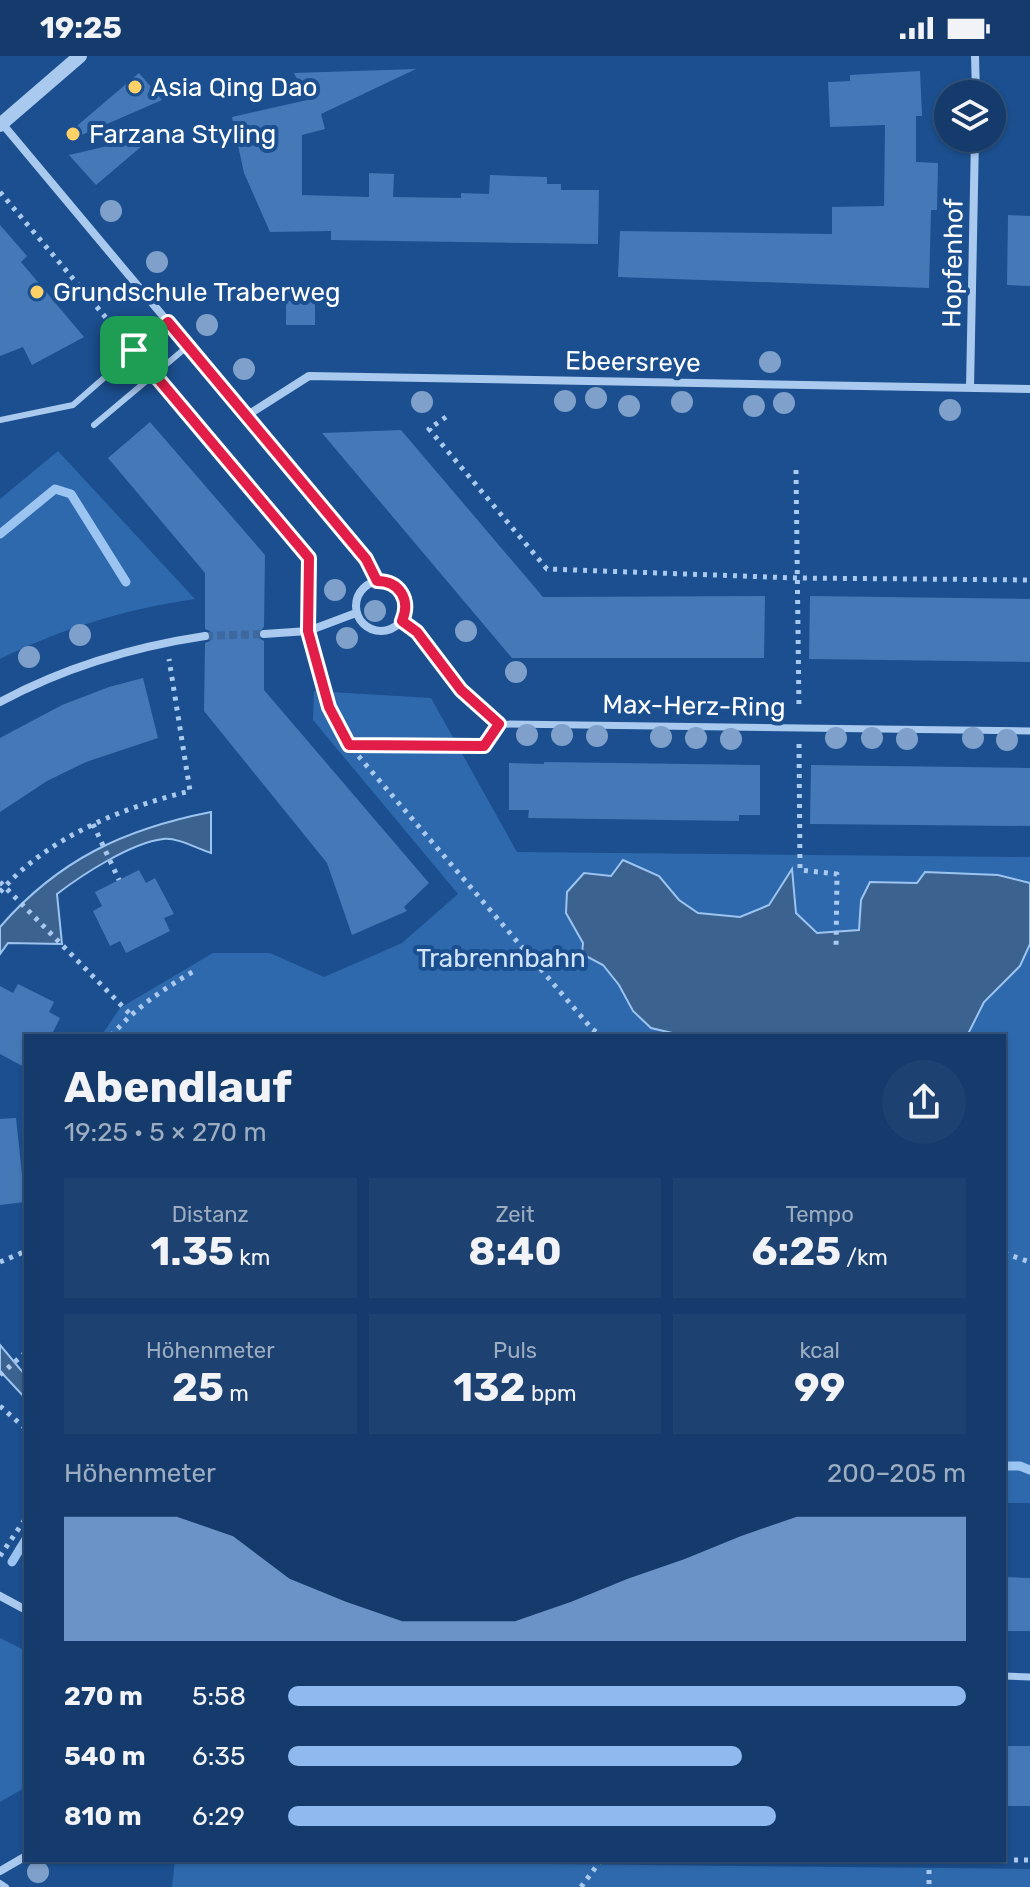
<!DOCTYPE html>
<html lang="de">
<meta charset="utf-8">
<style>
body{margin:0;font-family:Rubik,sans-serif;background:#1d4271;color:#f1f3f6;height:100vh;display:flex;flex-direction:column;font-size:30px;white-space:nowrap}
*{box-sizing:border-box;margin:0}
p{font-size:26px;color:#9dadc1}
.icon{flex:none;width:44px;height:44px;fill:none;stroke:currentColor;stroke-width:2;stroke-linecap:round;stroke-linejoin:round}
.map{position:relative;flex:1;overflow:hidden}
.sheet{position:absolute;left:24px;top:978px;width:982px;height:828px;display:flex;flex-direction:column;background:#143b6b;border-radius:0px;box-shadow:0 2px 6px #0004,0 0 0 2px #33557e}
.sheet>*{flex:none}
.controls{position:absolute;left:934px;top:24px;display:grid;gap:16px}
.controls a{display:grid;place-items:center;width:72px;height:72px;border-radius:50%;background:#143b6b;box-shadow:0 2px 6px #0004,0 0 0 2px #33557e;font-size:40px}
.pin{position:absolute;display:grid;place-items:center;width:68px;height:68px;color:#fff;margin:-34px;border-radius:16px;box-shadow:0 4px 12px #0006}
.round{display:grid;place-items:center;flex:none;width:84px;height:84px;border-radius:42px;background:#1d4271}
.headline{display:flex;align-items:center;justify-content:space-between;height:136px;padding:0 40px}
h1{font-size:44px;font-weight:700;line-height:60px}
.stats{display:grid;grid-template-columns:repeat(3,1fr);gap:12px;height:136px;padding:8px 40px}
.stats div{display:grid;align-content:center;border-radius:0px;background:#1d4271;text-align:center}
.stats b{font-size:40px;font-weight:700}
.stats small{font-size:22px;font-weight:400}
.stats p{font-size:22px}
.chart{height:224px;padding:16px 40px}
.chart p{display:flex;justify-content:space-between}
.chart svg{width:100%;height:144px;margin-top:8px;fill:#90b9f0;opacity:.7}
ul{padding:0 40px;list-style:none;font-size:26px}
li{display:grid;grid-template-columns:128px 96px 1fr;align-items:center;height:60px}
li i{height:20px;border-radius:10px;background:#90b9f0}
.status{display:flex;justify-content:space-between;align-items:center;height:56px;padding:0 40px;background:#143b6b;direction:ltr}
.status svg{height:22px;fill:currentColor}
.map>svg:first-child{display:block}
.green{fill:#2e69ad}
.water{fill:#3c6290;stroke:#9cc4f0;stroke-width:2}
.lines{fill:none;stroke-linecap:round;stroke-linejoin:round}
.stream{stroke:#9cc4f0;stroke-width:9}
.building{fill:#4478b7}
.minor-tunnel{stroke:#3d69a0;stroke-width:8;stroke-dasharray:8 4;stroke-linecap:butt}
.path{stroke:#a9c9ee;stroke-width:5;stroke-dasharray:4 6;stroke-linecap:butt}
.service{stroke:#a9c9ee;stroke-width:6}
.pedestrian{stroke:#a9c9ee;stroke-width:7}
.minor{stroke:#a9c9ee;stroke-width:8}
.tertiary{stroke:#a9c9ee;stroke-width:14}
.tree{fill:#7ea0ca}
.route-casing{stroke:#fff;stroke-width:16}
.route{stroke:#e11d48;stroke-width:10}
.poi-dot{fill:#ffd166;stroke:#1b4f8f;stroke-width:3}
.labels{text-anchor:middle;dominant-baseline:central;stroke-width:8;stroke-linejoin:round;paint-order:stroke}
.poi-label{font-size:26px;fill:#fff;stroke:#1b4f8f;text-anchor:start}
.street-label{font-size:26px;fill:#fff;stroke:#1b4f8f}
.park-label{font-size:26px;fill:#cfe3fa;stroke:#1b4f8f}
</style>
<div class="status"><b>19:25</b><svg viewBox="0 0 49 12"><path d="M0 12V9h3v3zM5 12V6h3v6zM10 12V3h3v9zM15 12V0h3v12zM26 1h20v11H26zM47 4h2v5h-2z"/></svg></div>
<div class="map">
<svg width="1030" height="1831" viewBox="0 0 1030 1831">
<rect width="100%" height="100%" fill="#1b4f8f"/>
<path class="green" d="M58,395L195,543C126,553 63,572 0,603V443Z
M314,635L431,642L517,796L1030,801V827L998,819L917,827L870,826L861,844L860,874L817,877L796,857L791,814L769,849L740,861L699,857L679,844L659,820H611L566,857L583,887L582,898L603,909L619,929L633,955L685,980H101L120,952L213,897H270L324,921L402,887L458,838L313,664Z
M1030,888V1447H1004V980H967L984,946L1020,910Z
M0,1582L26,1595V1731L0,1746Z
M175,1804L1030,1813V1831H172Z"/>
<path class="water" d="M211,756V797C198,793 177,781 163,783C131,787 83,818 57,838L62,888L8,887L0,898V871C58,804 124,773 211,756Z
M623,804L659,820L679,844L698,857L740,861L769,849L792,813L796,857L817,877L859,874L861,844L870,826L917,827L925,816L998,819L1030,827V888L1020,910L984,946L967,980H926L925,977L882,978L880,980H685L651,972L633,955L619,929L603,909L582,898L583,887L566,857L567,836L584,817L611,820Z
M0,1289L26,1320V1343L0,1315Z"/>
<g class="lines">
<path class="stream" d="M0,478L55,433L71,438L126,526
M1004,1410H1020L1030,1414
M12,1506L26,1483"/>
</g>
<path class="building" d="M416,13L321,58L325,73L302,79V139L369,141V117L394,118L393,141L461,142V137L489,138L490,119L547,121V128H561V134H599L598,188L331,184V175L270,176L244,117L232,61L307,44L294,17Z
M920,15L922,60H916V106L938,107L937,154H931L929,232L618,221L620,175L832,178V151L884,150L885,69L830,71L828,26L850,25V19Z
M139,17L162,44L68,85L65,80Z
M155,79L96,129L69,99Z
M1008,159L1030,160V230L1007,229Z
M0,169L27,200L21,206L84,281L32,309L23,291L0,300Z
M286,245H315V269H286Z
M150,366L265,499L264,571L257,578L259,582L264,585V634L429,827L404,851L407,855L352,879L327,807L204,655L205,587L210,585L212,580L210,575L205,573V517L108,402Z
M401,374L543,541L765,540L764,602H512L322,377Z
M810,540L1030,543V606L809,603Z
M143,622L158,682L86,706L47,725L0,756V682L62,649L109,631Z
M544,706L760,709V759H739V765L528,762L529,754H509V707L544,708Z
M811,709L1030,712V770L810,768Z
M139,814L146,827L155,822L174,858L164,862L170,875L126,897L120,885L110,890L93,855L102,850L95,836Z
M18,928L54,946L49,956L60,962L51,980H26V1012L0,998V930L13,937Z
M16,1062L25,1146L0,1149V1063Z
M1004,1521L1030,1522V1575H1004Z
M1004,1690H1030V1750H1004Z"/>
<g class="lines">
<path class="minor-tunnel" d="M205,580L264,578"/>
<path class="path" d="M0,136L123,282
M164,329L309,502L308,558
M446,361L429,373L547,513L797,522L1030,524
M796,414L799,654
M312,591L329,651L349,689L592,973L602,980
M799,688L800,814L837,818L836,894
M349,689L484,690L489,682
M93,768L119,824
M0,826L130,958
M0,836C48,781 121,752 190,735L169,603
M111,980C135,952 162,934 194,915
M1004,1197L1030,1206
M0,1206L26,1195
M0,1319L26,1296
M0,1350L26,1373
M0,1500L26,1462
M929,1804V1831
M1004,1804H1030
M581,1831L601,1804"/>
<path class="service" d="M0,364L73,349L168,266
M94,369L188,290
M0,1827L6,1831"/>
<path class="pedestrian" d="M402,565L417,576L461,634L499,668L1030,675
M1004,1620L1030,1621"/>
<path class="minor" d="M975,0L976,38
M0,65L366,503L377,525
M970,332L975,82
M246,360L309,320L1030,333
M356 550a25 25 0 1 1 50 0a25 25 0 1 1-50 0Z
M264,578L308,575L356,557
M0,646C65,611 132,591 205,580
M0,1540L26,1554
M0,1815L26,1800"/>
<path class="tertiary" d="M0,69L80,0"/>
</g>
<g class="tree">
<circle cx="111" cy="155" r="11"/>
<circle cx="157" cy="206" r="11"/>
<circle cx="207" cy="269" r="11"/>
<circle cx="770" cy="306" r="11"/>
<circle cx="244" cy="313" r="11"/>
<circle cx="596" cy="342" r="11"/>
<circle cx="565" cy="345" r="11"/>
<circle cx="422" cy="346" r="11"/>
<circle cx="682" cy="346" r="11"/>
<circle cx="784" cy="347" r="11"/>
<circle cx="629" cy="350" r="11"/>
<circle cx="754" cy="350" r="11"/>
<circle cx="950" cy="354" r="11"/>
<circle cx="335" cy="534" r="11"/>
<circle cx="375" cy="555" r="11"/>
<circle cx="466" cy="575" r="11"/>
<circle cx="80" cy="579" r="11"/>
<circle cx="347" cy="582" r="11"/>
<circle cx="29" cy="601" r="11"/>
<circle cx="516" cy="616" r="11"/>
<circle cx="527" cy="679" r="11"/>
<circle cx="562" cy="679" r="11"/>
<circle cx="597" cy="680" r="11"/>
<circle cx="661" cy="681" r="11"/>
<circle cx="696" cy="682" r="11"/>
<circle cx="836" cy="682" r="11"/>
<circle cx="872" cy="682" r="11"/>
<circle cx="973" cy="682" r="11"/>
<circle cx="731" cy="683" r="11"/>
<circle cx="907" cy="683" r="11"/>
<circle cx="1007" cy="684" r="11"/>
<circle cx="38" cy="1816" r="11"/>
</g>
<g class="lines">
<defs>
<path id="route" d="M168,266L366,503L377,525C400,525 411,544 402,565L417,576L461,634L499,668L484,690L349,689L329,651L308,575L309,502L134,294Z"/>
</defs>
<use href="#route" class="route-casing"/>
<use href="#route" class="route"/>
</g>
<g class="poi-dot">
<circle cx="135" cy="31" r="8"/>
<circle cx="73" cy="78" r="8"/>
<circle cx="37" cy="236" r="8"/>
</g>
<g class="labels">
<g class="poi-label">
<text x="151" y="31">Asia Qing Dao</text>
<text x="89" y="78">Farzana Styling</text>
<text x="53" y="236">Grundschule Traberweg</text>
</g>
<g class="street-label">
<text transform="translate(953 207) rotate(-89)">Hopfenhof</text>
<text transform="translate(633 306) rotate(1)">Ebeersreye</text>
<text transform="translate(694 650) rotate(1)">Max-Herz-Ring</text>
</g>
<g class="park-label">
<text x="501" y="902">Trabrennbahn</text>
</g>
</g>
</svg>
<div class="controls">
<a><svg class="icon" aria-label="layers" viewBox="0 0 24 24"><path d="M12 4l9 5-9 5-9-5zM3 14l9 5 9-5"/></svg></a>
</div>
<div class="pin" style="left:134px;top:294px;background:#1e9e55"><svg class="icon" aria-label="arrive" viewBox="0 0 24 24"><path d="M6 21V4h12l-3 4 3 4H6"/></svg></div>
<section class="sheet">
<div class="headline"><div><h1>Abendlauf</h1><p>19:25 · 5 × 270 m</p></div><a class="round"><svg class="icon" aria-label="share" viewBox="0 0 24 24"><path d="M12 15V3M7 8l5-5 5 5M5 13v7h14v-7"/></svg></a></div>
<div class="stats">
<div><p>Distanz</p><b>1.35<small> km</small></b></div>
<div><p>Zeit</p><b>8:40</b></div>
<div><p>Tempo</p><b>6:25<small> /km</small></b></div>
</div>
<div class="stats">
<div><p>Höhenmeter</p><b>25<small> m</small></b></div>
<div><p>Puls</p><b>132<small> bpm</small></b></div>
<div><p>kcal</p><b>99</b></div>
</div>
<div class="chart"><p><span>Höhenmeter</span>200–205 m</p>
<svg viewBox="0 0 160 44" preserveAspectRatio="none"><path d="M0 44V6L10 6L20 6L30 12L40 25L50 32L60 38L70 38L80 38L90 32L100 25L110 19L120 12L130 6L140 6L150 6L160 6V44z"/></svg>
</div>
<ul>
<li><b>270 m</b>5:58<i style="width:100%"></i></li>
<li><b>540 m</b>6:35<i style="width:67%"></i></li>
<li><b>810 m</b>6:29<i style="width:72%"></i></li>
</ul>
</section>
</div>
